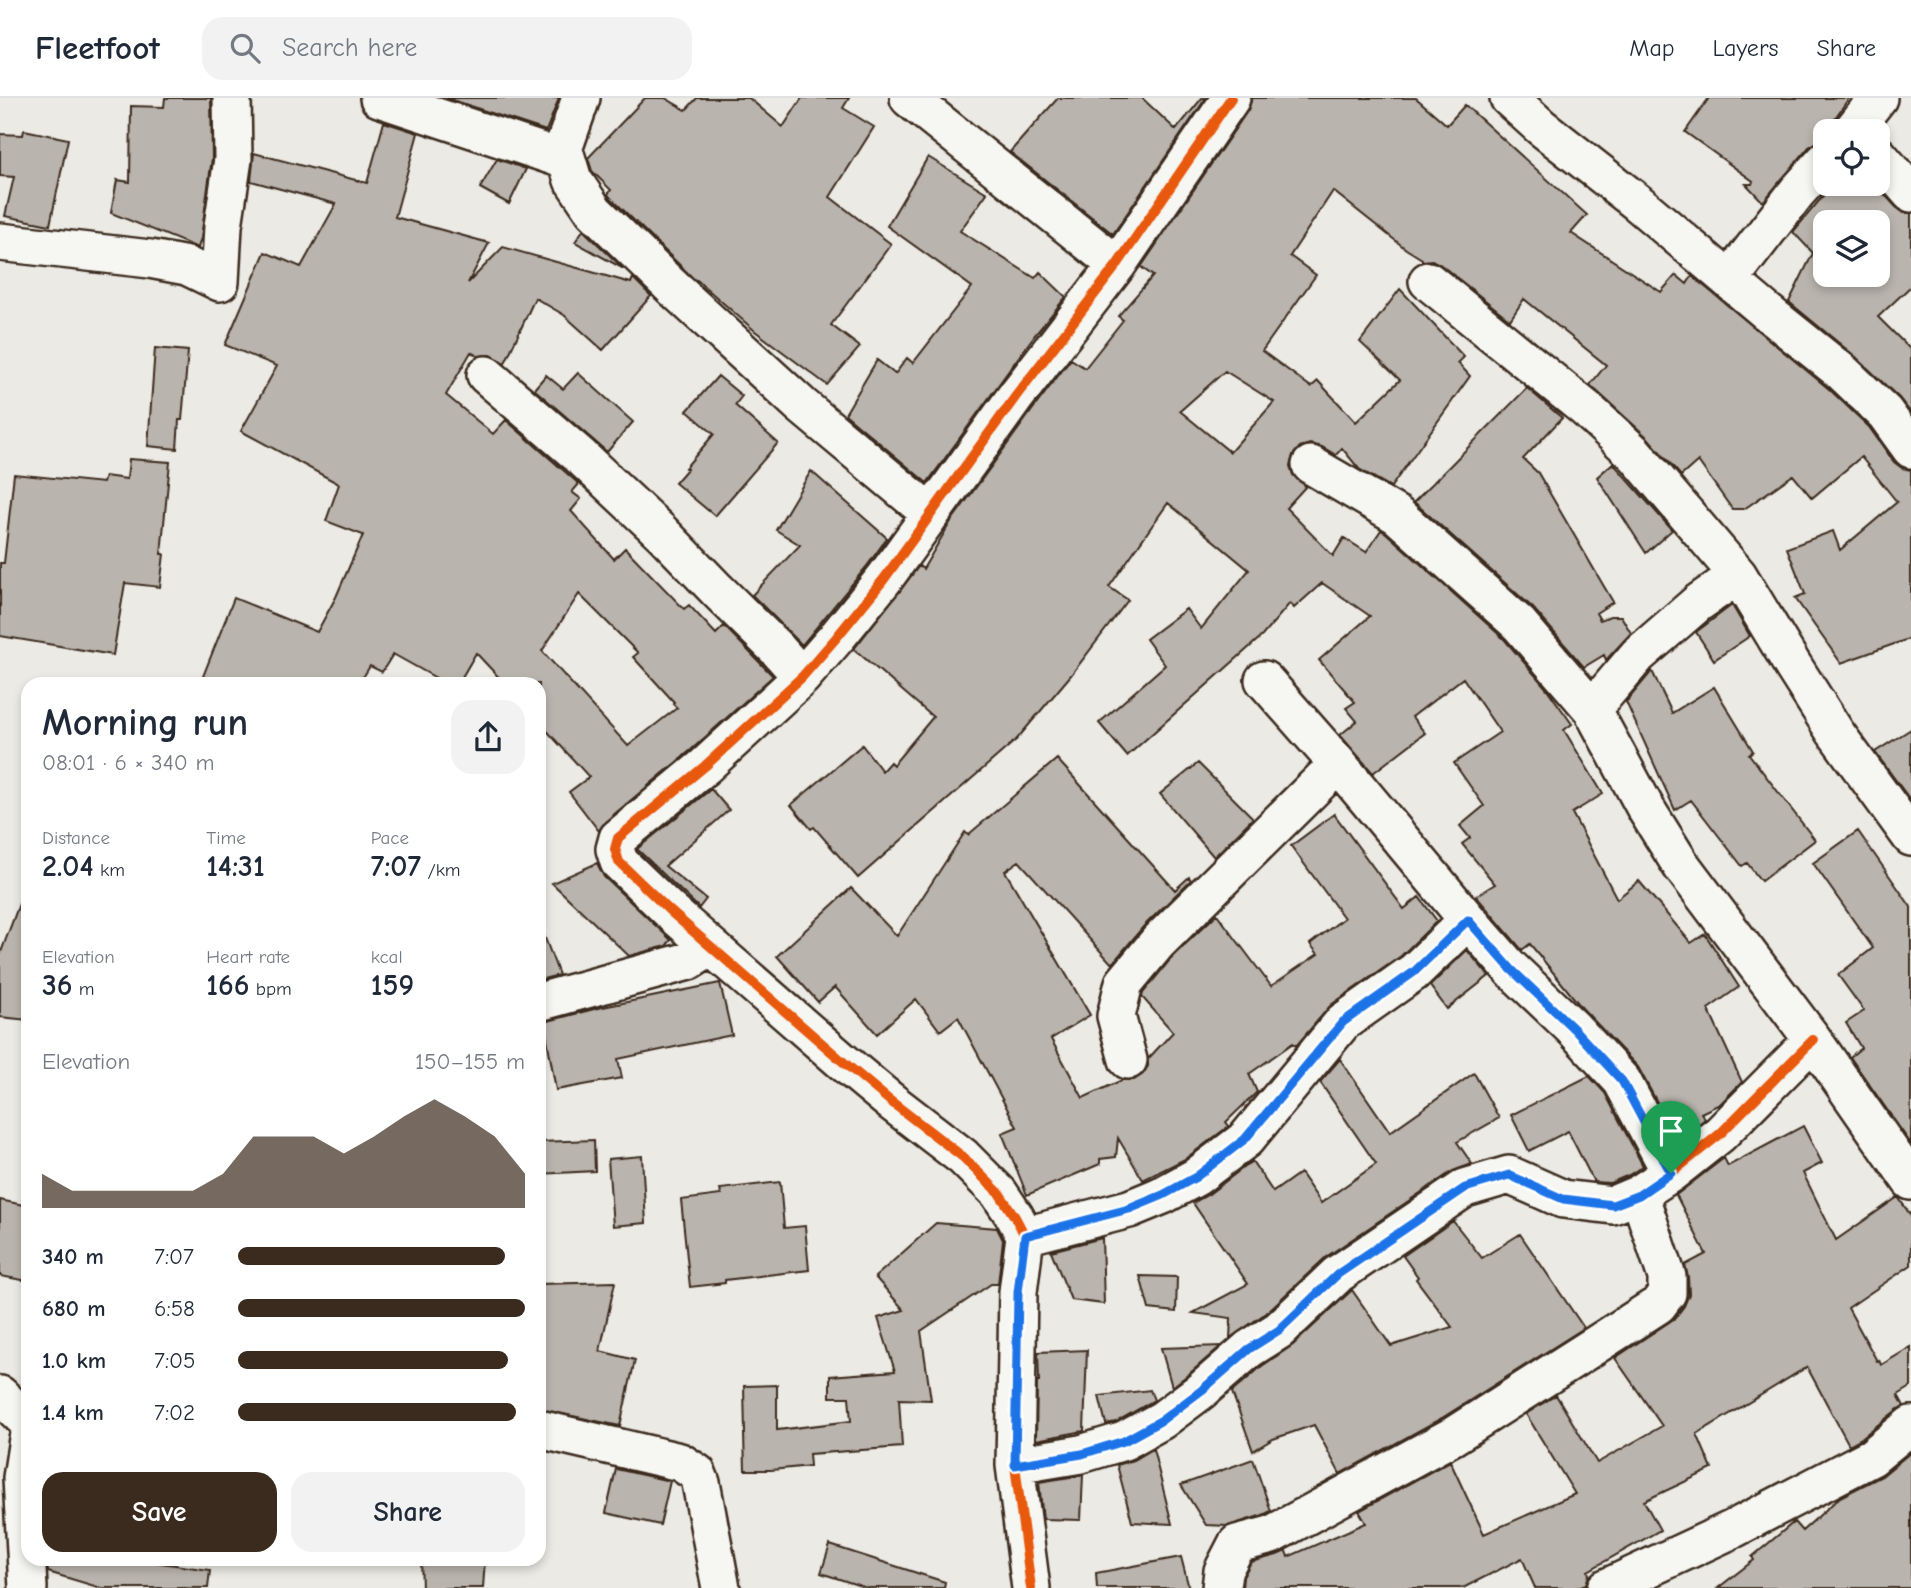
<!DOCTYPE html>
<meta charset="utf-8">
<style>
body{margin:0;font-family:"Comic Neue",sans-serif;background:#f2f2f3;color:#1f2937;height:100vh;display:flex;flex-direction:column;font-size:26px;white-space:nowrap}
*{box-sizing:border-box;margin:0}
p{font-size:23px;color:#747a83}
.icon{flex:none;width:38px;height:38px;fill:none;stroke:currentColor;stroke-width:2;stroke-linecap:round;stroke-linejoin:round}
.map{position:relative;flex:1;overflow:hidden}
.panel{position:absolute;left:21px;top:579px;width:525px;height:889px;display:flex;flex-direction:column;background:#fff;border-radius:21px;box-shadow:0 4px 10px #0003}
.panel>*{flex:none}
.buttons{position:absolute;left:1813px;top:21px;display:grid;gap:14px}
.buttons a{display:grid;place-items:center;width:77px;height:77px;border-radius:14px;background:#fff;box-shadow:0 4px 10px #0003;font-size:35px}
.pin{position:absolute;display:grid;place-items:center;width:60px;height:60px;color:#fff;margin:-72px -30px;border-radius:50% 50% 50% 0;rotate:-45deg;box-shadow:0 0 7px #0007}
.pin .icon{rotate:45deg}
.round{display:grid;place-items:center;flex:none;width:74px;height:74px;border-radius:21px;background:#f2f2f3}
.head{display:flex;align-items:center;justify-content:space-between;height:119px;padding:0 21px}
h1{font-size:38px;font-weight:700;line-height:52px}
.metrics{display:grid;grid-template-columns:repeat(3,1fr);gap:10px;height:119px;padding:7px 21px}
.metrics div{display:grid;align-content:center}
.metrics b{font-size:30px;font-weight:700}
.metrics small{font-size:19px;font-weight:400}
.metrics p{font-size:19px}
.chart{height:196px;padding:14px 21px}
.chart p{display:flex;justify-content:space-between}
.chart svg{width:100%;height:126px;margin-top:7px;fill:#3b2a1e;opacity:.7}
.cta{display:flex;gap:14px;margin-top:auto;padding:14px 21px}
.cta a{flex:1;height:80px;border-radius:21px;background:#3b2a1e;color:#fff;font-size:28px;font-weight:700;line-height:80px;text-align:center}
.cta a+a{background:#f2f2f3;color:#1f2937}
ul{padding:0 21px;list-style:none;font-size:23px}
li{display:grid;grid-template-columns:112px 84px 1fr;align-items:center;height:52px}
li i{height:18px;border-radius:9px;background:#3b2a1e}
header{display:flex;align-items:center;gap:42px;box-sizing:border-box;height:98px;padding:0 35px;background:#fff;border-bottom:2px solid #e0e1e3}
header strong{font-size:33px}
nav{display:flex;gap:38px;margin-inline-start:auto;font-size:24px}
.search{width:490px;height:63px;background:#f2f2f3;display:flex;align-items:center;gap:18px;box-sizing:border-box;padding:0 24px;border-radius:21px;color:#747a83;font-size:26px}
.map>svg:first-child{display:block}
.building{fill:#bab4ae;stroke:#3b2a1e;stroke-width:2;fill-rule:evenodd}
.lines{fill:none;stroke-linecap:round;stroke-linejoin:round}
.minor-casing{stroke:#3b2a1e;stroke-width:42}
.minor{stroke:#f6f6f2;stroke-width:37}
.cycleway-casing{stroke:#f6f6f2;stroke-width:15}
.cycleway{stroke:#e8590c;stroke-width:10}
.route-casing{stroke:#fff;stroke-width:14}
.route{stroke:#1a73e8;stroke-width:9}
</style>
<header>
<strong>Fleetfoot</strong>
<div class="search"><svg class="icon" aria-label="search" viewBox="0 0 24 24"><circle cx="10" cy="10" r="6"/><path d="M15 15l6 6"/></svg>Search here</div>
<nav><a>Map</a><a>Layers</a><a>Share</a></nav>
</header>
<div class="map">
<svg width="1911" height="1490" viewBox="0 0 1911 1490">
<rect width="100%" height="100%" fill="#ebeae5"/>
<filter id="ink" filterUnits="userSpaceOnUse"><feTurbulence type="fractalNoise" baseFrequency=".0143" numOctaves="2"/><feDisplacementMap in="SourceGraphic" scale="14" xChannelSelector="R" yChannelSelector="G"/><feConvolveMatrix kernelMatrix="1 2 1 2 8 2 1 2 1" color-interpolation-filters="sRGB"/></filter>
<g filter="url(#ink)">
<path class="building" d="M165,0H211L212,60L201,140L198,150L111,115L117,82L130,84L131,8L164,9Z
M446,0H559L546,33Z
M645,0H665L686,12L697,0H749L783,29L802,0H849L843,10L874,29L830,99L891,146L831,227L860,249L827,287L755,233L697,182L696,183L610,99L608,96L611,92L592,73L588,60Z
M1058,0H1142L1176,32L1202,0H1206L1113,136L1010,54Z
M1252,0H1416L1447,27L1465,7L1587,117L1571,135L1661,194L1676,177L1687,186L1692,178L1829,291L1869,329L1894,364L1902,370L1911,372V540L1841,565L1795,500L1805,496L1787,450L1833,433L1840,452L1897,404L1861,359L1812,400L1793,377L1744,411H1732L1698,363L1681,378L1648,340L1590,287L1606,267L1524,201L1510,222L1441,167L1432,162L1422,163V161L1406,151L1333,93L1290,158L1316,177L1262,253L1311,289L1318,283L1356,324L1400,282L1360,244L1400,191L1464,259L1458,265L1470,278L1391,389L1359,371L1342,350L1336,357L1322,349L1310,346L1300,349L1293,357L1290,368L1293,377L1306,388L1286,410L1333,458L1344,440L1366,454L1381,432L1385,434L1504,541L1547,591L1572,626L1564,632L1603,696L1572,715L1617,801L1639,783L1691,845L1705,836L1739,889L1708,911L1742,984L1720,1006L1701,1015L1705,1021L1678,1043L1638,969L1582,910L1530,846L1522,852L1476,798L1495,786L1462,746L1470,740L1460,728L1484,708L1454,665L1500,634L1463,580L1412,619L1425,635L1373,675L1340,637L1357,623L1346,610L1355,604L1319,562L1370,518L1322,485L1294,510L1290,505L1262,538L1127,658L1099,625L1165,567L1146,541L1186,511L1201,531L1249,472L1168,405L1109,489L1128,502L1071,577L1017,641L858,780L814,729L811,731L791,707L862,647L882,673L890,664L893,667L933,619L854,551L919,468L923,471L950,425L1033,311L1071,261L1085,270L1123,222L1118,218L1153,178L1141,169L1248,12ZM1225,273L1274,304L1230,354L1180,313Z
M1709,0H1849L1819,43L1809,49L1763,104L1746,86H1752L1753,83L1685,34Z
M384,24L418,35L395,119L489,145L468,185L503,149L631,185L633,180L651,198L603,252L564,217L535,200L505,265L491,257L478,258L471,254L446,297L493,336L506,322L579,386L572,394L581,401L571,413L614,461L625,450L684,511L689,507L716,536L724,528L773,578L691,652L605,724L599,733L569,694L589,679L539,624V586H505L476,555L458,586H447L393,556L382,574L370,568L359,586H200L234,500L317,534L336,499L363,437L326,423L339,386L241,333L277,268L225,247L265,154L301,169L336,106L251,83L254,55L367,85ZM579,496L638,555L633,559L674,604L673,606L677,610L628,648L542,553Z
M24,32L68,41L50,127L5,118L14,79L0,78V36L23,37Z
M928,59L987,95L960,133L1035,180L1040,174L1066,199L1034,238L927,385L845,316L877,262L895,276L907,260L913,265L972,189L887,128Z
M497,61L526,71L509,106L480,90Z
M1833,86H1875L1896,109L1904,115H1911V188L1878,219L1911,252V315L1899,300L1857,260L1789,204L1813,155L1793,134ZM1825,124H1878V177H1825Z
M583,132L624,171L575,144Z
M155,250L188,253L182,322H179L177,351L148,348Z
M578,275L633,324L607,354L534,291L546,277L563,291Z
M718,278L742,298L735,307L778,345L715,418L675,385L687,371L685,370L714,336L687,313Z
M1527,290L1562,320L1523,361L1538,375L1613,504L1596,515L1600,522L1610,518H1621L1631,535L1606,562L1604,557L1584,569L1533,510L1414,404Z
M129,361L170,364L161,456H164L160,489L125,485L113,557L0,538V465H4L14,376L103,385L105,378L127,381Z
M1613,365L1672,432L1646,455L1597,379Z
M811,373L887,440L867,468L802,547L752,497L800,447L776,432Z
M1732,507L1750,538L1714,562L1696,534Z
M1652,573L1672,615L1714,589L1753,653L1749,656L1815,742L1761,783L1747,765L1742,768L1691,702L1675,712L1626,604Z
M1911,631V703L1875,654Z
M1057,661L1175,792L1189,779L1191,782L1143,829L1112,866L1019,763L1005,773L1090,917L1051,941L1083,1000L1122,982H1134L1143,976L1148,968V961L1173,934L1142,899L1143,895L1173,858L1217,816L1271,888L1318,856L1310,846L1344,820L1291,748L1334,716L1404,811L1419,799L1437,823L1401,858L1331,907L1296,948L1293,945L1249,976L1257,994L1226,1024L1229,1028L1185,1061L1143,1082L1118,1040L1116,1059L1100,1061V1066L1027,1097L1002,1035L1017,1029L958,919L940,933L916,901L877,936L835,889L818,904L777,858L851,790L897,838L965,734L968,737Z
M1198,665L1253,720L1214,759L1160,696Z
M711,691L729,712L665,768L706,801L699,810L637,751Z
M1858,733L1911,809V1046L1850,959L1861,950L1846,925L1864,913L1838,877L1873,850L1813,765Z
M597,765L604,779L671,842L666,848L629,858L552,785Z
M25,790L28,791V922L0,919V857Z
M542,832L559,877L539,882V833Z
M1467,852L1489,878L1447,911L1430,888Z
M720,885L732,937L618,961L622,980L556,992L544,924L598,910Z
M1340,961L1390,1034L1474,975L1499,1020L1457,1044L1472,1066L1453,1073L1326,1159L1266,1215L1230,1240L1231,1220L1193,1215L1248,1186L1193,1105L1209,1096L1252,1063L1273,1094L1300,1075L1321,1105L1376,1066L1320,984Z
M1589,978L1605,995L1643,1068L1629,1077L1610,1085L1594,1084L1568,1033L1529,1053L1511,1017Z
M1803,1028L1822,1065L1803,1075L1836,1142L1898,1099L1911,1118V1167L1848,1210L1877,1263L1879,1262L1881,1267L1911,1249V1289L1898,1297L1904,1308L1898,1311L1860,1341L1849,1347L1807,1269L1697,1336L1712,1371L1644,1403L1660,1432L1588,1473L1589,1477L1586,1486L1576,1490H1535L1522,1460L1463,1490H1242L1243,1479L1251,1464L1277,1457L1286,1453L1288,1459L1366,1425L1359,1413L1450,1363L1484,1436L1575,1396L1526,1316L1556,1297L1597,1365L1662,1328L1615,1260L1675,1220L1684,1208L1689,1196L1688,1179L1685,1167L1706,1156L1676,1097L1724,1060L1728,1068Z
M594,1042L595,1073L539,1076V1044Z
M642,1058L646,1125L613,1128L608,1061Z
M780,1084L784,1130L805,1128L809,1172L725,1182V1185L690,1189L681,1102L721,1097L720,1091Z
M0,1102L28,1108V1183L0,1178Z
M1453,1123L1482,1160L1520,1136L1584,1230L1442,1320L1340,1376L1314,1327L1273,1341L1253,1353L1232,1294L1262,1268L1293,1247L1352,1192L1391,1248L1452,1229L1416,1181L1418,1179L1403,1158Z
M936,1125L997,1130L1003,1142L998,1186H991L921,1233L931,1302L899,1301L902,1349L809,1356L810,1368L771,1372H745L744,1336H745L744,1288L777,1287V1332L851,1323L849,1299H830V1278L895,1273L878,1220L904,1212L875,1179Z
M1102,1140L1104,1206L1071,1202L1051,1153Z
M1140,1178L1177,1179L1176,1214L1149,1211Z
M615,1184L600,1253L635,1262L620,1328L539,1311V1186Z
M1221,1248L1189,1276L1172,1289L1161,1250Z
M1087,1252L1084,1333L1036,1342L1037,1283H1039L1038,1254Z
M1150,1292L1154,1302L1116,1324L1106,1326L1099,1298Z
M1153,1351L1172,1426L1132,1424L1117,1367L1134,1362Z
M1911,1354V1490H1718L1754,1462L1752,1459L1794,1424L1802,1433L1840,1399L1882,1378Z
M1253,1361L1271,1413L1263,1417L1228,1428L1206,1427L1181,1387Z
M616,1371L670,1383L660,1427L606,1415Z
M1083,1377L1081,1422L1043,1421L1039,1384Z
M830,1447L945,1484L944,1490H867L821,1475Z
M1181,1459L1189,1490H1097L1096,1475Z
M47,1461H134L210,1472L208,1490H101L48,1474Z
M421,1461H485L483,1490H422Z"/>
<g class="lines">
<defs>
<path id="minor" d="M379,0L560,60
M581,0L560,60L566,59L573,82L594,113L671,188L802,308L930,415
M909,0L1117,167
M1509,0L1541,29L1638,105L1767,214L1843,275L1885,315L1911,351
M1852,33L1878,0
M1878,57L1911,95
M0,144L150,161L187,168L220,184L223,128L233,61L232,0
M1729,182L1797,94L1825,63
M1428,183L1585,310L1634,355L1738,477L1793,568L1835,634L1911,739
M486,277L579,357L662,435L717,492L778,552L802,579
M1311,367L1397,417L1519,526L1592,611
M1738,477L1698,505L1638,557L1592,611L1646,711L1681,767L1813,942L1911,1083
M1264,582L1338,666L1468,822L1511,871L1574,931L1622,983L1671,1075
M539,904L689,863L711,849
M1128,962L1116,918L1124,885L1158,844L1338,666
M1025,1138L1129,1111L1163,1097L1196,1079L1246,1041L1343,924L1414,874L1468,822
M0,1297L28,1324
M539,1331L680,1364L697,1375L701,1385L721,1490
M1015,1367L1081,1356L1124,1343L1162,1322L1202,1292L1249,1251L1279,1232L1338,1176L1465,1090L1509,1077L1563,1101L1613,1107L1639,1096L1671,1075L1720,1036L1813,942
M28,1490L22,1380L28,1341
M1031,1490L1015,1367L1018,1194L1025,1138L1015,1119L999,1095L963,1059L889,1002L841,962L670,813L619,764L615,751L618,740L705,668L802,579L836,540L884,481L1016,298L1117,167L1231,0
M1221,1490L1223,1473L1237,1446L1271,1437L1453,1338L1658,1207L1667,1195V1179L1639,1096
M1606,1490L1733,1431L1872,1359L1911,1327"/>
</defs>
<use href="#minor" class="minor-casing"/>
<use href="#minor" class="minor"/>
<defs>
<path id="cycleway" d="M1015,1367L1081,1356L1124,1343L1162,1322L1202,1292L1249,1251L1279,1232L1338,1176L1465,1090L1509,1077L1563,1101L1613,1107L1639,1096L1671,1075L1720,1036L1813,942
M1031,1490L1015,1367L1018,1194L1025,1138L1015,1119L999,1095L963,1059L889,1002L841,962L670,813L619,764L615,751L618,740L705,668L802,579L836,540L884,481L1016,298L1117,167L1231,0"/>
</defs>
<use href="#cycleway" class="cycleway-casing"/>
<use href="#cycleway" class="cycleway"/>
</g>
</g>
<g class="lines" filter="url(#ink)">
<defs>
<path id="route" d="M1468,822L1511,871L1574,931L1622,983L1671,1075L1639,1097L1613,1107L1563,1101L1509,1077L1465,1090L1338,1176L1279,1232L1249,1251L1202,1292L1162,1322L1124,1343L1082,1356L1015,1367L1018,1194L1025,1138L1129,1111L1163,1097L1196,1079L1245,1041L1343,924L1414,874Z"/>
</defs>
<use href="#route" class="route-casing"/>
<use href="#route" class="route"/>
</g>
</svg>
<div class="buttons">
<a><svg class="icon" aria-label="locate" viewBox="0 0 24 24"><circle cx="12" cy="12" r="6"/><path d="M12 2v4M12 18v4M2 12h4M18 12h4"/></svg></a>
<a><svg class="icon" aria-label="layers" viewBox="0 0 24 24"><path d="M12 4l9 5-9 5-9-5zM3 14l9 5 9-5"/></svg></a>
</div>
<div class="pin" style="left:1671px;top:1075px;background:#1e9e55"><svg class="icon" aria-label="arrive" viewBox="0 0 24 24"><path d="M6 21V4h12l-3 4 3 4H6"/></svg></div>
<section class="panel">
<div class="head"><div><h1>Morning run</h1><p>08:01 · 6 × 340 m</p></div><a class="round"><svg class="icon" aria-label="share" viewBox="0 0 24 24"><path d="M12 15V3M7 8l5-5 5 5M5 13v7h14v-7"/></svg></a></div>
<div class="metrics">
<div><p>Distance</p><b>2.04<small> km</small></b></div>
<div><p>Time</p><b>14:31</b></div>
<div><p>Pace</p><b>7:07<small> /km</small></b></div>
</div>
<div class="metrics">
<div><p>Elevation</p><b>36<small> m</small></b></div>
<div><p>Heart rate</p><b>166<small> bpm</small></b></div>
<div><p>kcal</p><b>159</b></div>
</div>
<div class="chart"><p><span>Elevation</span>150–155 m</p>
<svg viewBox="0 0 160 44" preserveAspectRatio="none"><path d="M0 44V32L10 38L20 38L30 38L40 38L50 38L60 32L70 19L80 19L90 19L100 25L110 19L120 12L130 6L140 12L150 19L160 32V44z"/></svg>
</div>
<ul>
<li><b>340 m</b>7:07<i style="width:93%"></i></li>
<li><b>680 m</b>6:58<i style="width:100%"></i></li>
<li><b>1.0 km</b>7:05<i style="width:94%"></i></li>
<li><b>1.4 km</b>7:02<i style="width:97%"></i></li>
</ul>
<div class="cta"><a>Save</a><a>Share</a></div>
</section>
</div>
